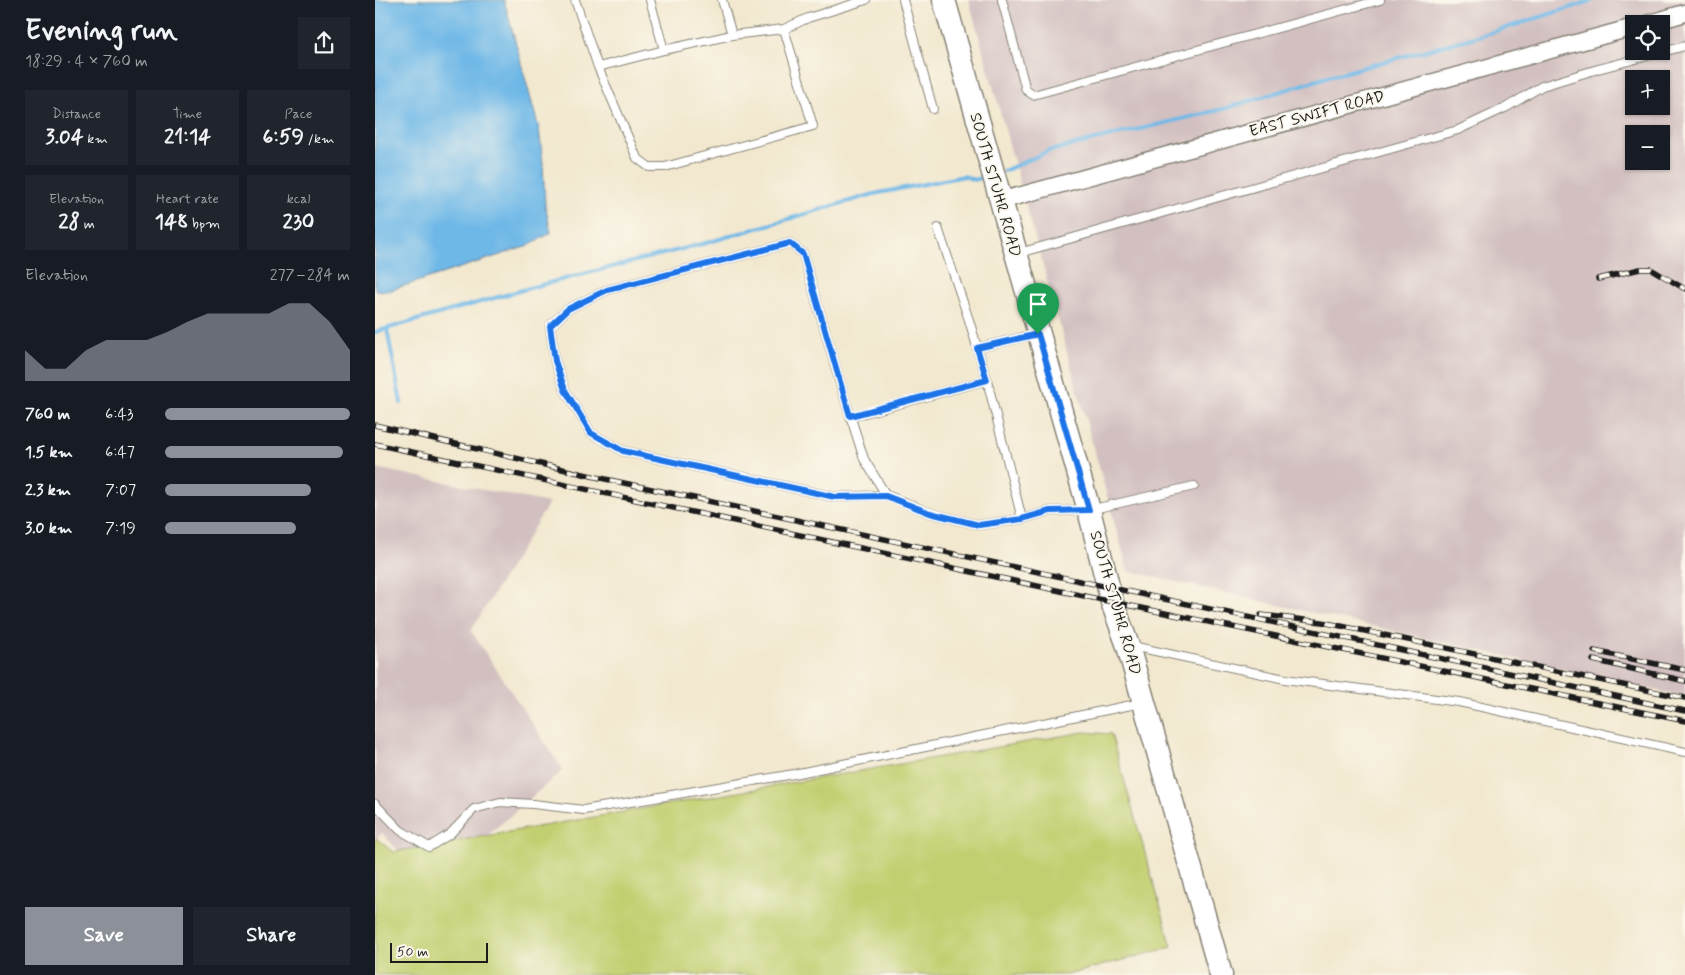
<!DOCTYPE html>
<meta charset="utf-8">
<style>
body{margin:0;font-family:Mynerve,sans-serif;background:#20242c;color:#f1f3f6;height:100vh;display:flex;flex-direction:column;font-size:19px;white-space:nowrap}
*{box-sizing:border-box;margin:0}
p{font-size:16px;color:#9ea1a6}
.icon{flex:none;width:28px;height:28px;fill:none;stroke:currentColor;stroke-width:2;stroke-linecap:round;stroke-linejoin:round}
.map{position:relative;flex:1;overflow:hidden}
.side{display:flex;flex-direction:column;background:#171b24;width:375px}
.side>*{flex:none}
.buttons{position:absolute;left:1250px;top:15px;display:grid;gap:10px}
.buttons a{display:grid;place-items:center;width:45px;height:45px;border-radius:0px;background:#171b24;box-shadow:0 1px 4px #0004;font-size:25px}
.scale{position:absolute;left:15px;bottom:12px;width:98px;box-sizing:border-box;padding-left:5px;border:2px solid #1c1c1c;border-top:0;font-size:14px;line-height:18px;white-space:nowrap;color:#1c1c1c;-webkit-text-stroke:4px #fbf7ec;paint-order:stroke}
.pin{position:absolute;display:grid;place-items:center;width:42px;height:42px;color:#fff;margin:-51px -21px;border-radius:50% 50% 50% 0;rotate:-45deg;box-shadow:0 0 5px #0007}
.pin .icon{rotate:45deg}
.round{display:grid;place-items:center;flex:none;width:52px;height:52px;border-radius:0px;background:#20242c}
.head{display:flex;align-items:center;justify-content:space-between;height:85px;padding:0 25px}
h1{font-size:28px;font-weight:700;line-height:38px}
.stats{display:grid;grid-template-columns:repeat(3,1fr);gap:8px;height:85px;padding:5px 25px}
.stats div{display:grid;align-content:center;border-radius:0px;background:#20242c;text-align:center}
.stats b{font-size:21px;font-weight:700}
.stats small{font-size:14px;font-weight:400}
.stats p{font-size:14px}
.chart{height:140px;padding:10px 25px}
.chart p{display:flex;justify-content:space-between}
.chart svg{width:100%;height:90px;margin-top:5px;fill:#8c9099;opacity:.7}
.cta{display:flex;gap:10px;margin-top:auto;padding:10px 25px}
.cta a{flex:1;height:58px;border-radius:0px;background:#8c9099;color:#fff;font-size:20px;font-weight:700;line-height:58px;text-align:center}
.cta a+a{background:#20242c;color:#f1f3f6}
ul{padding:0 25px;list-style:none;font-size:16px}
li{display:grid;grid-template-columns:80px 60px 1fr;align-items:center;height:38px}
li i{height:12px;border-radius:6px;background:#8c9099}
main{display:flex;flex:1;min-height:0}
.map>svg:first-child{display:block}
.industrial{fill:#d2bfc0;fill-rule:evenodd}
.green{fill:#c2cf70;stroke:#6f7646}
.water{fill:#6eb8e7;stroke:#456a82}
.lines{fill:none;stroke-linecap:round;stroke-linejoin:round}
.stream{stroke:#6eb8e7;stroke-width:4}
.lane-casing{stroke:#878276;stroke-width:10}
.street-casing{stroke:#878276;stroke-width:19}
.secondary-casing{stroke:#878276;stroke-width:25}
.lane{stroke:#fff;stroke-width:8}
.street{stroke:#fff;stroke-width:16}
.secondary{stroke:#fff;stroke-width:22}
.rail-casing{stroke:#1c1c1c;stroke-width:5.5}
.rail{stroke:#fbf7ec;stroke-width:4;stroke-dasharray:11;stroke-linecap:butt}
.route-casing{stroke:#fff;stroke-width:10}
.route{stroke:#1a73e8;stroke-width:6}
.labels{text-anchor:middle;dominant-baseline:central;stroke-width:4;stroke-linejoin:round;paint-order:stroke}
.street-label{font-size:16px;fill:#1c1c1c;stroke:#fbf7ec}
</style>
<main>
<section class="side">
<div class="head"><div><h1>Evening run</h1><p>18:29 · 4 × 760 m</p></div><a class="round"><svg class="icon" aria-label="share" viewBox="0 0 24 24"><path d="M12 15V3M7 8l5-5 5 5M5 13v7h14v-7"/></svg></a></div>
<div class="stats">
<div><p>Distance</p><b>3.04<small> km</small></b></div>
<div><p>Time</p><b>21:14</b></div>
<div><p>Pace</p><b>6:59<small> /km</small></b></div>
</div>
<div class="stats">
<div><p>Elevation</p><b>28<small> m</small></b></div>
<div><p>Heart rate</p><b>148<small> bpm</small></b></div>
<div><p>kcal</p><b>230</b></div>
</div>
<div class="chart"><p><span>Elevation</span>277–284 m</p>
<svg viewBox="0 0 160 44" preserveAspectRatio="none"><path d="M0 44V29L10 38L20 38L30 29L40 24L50 24L60 24L70 20L80 15L90 11L100 11L110 11L120 11L130 6L140 6L150 15L160 29V44z"/></svg>
</div>
<ul>
<li><b>760 m</b>6:43<i style="width:100%"></i></li>
<li><b>1.5 km</b>6:47<i style="width:96%"></i></li>
<li><b>2.3 km</b>7:07<i style="width:79%"></i></li>
<li><b>3.0 km</b>7:19<i style="width:71%"></i></li>
</ul>
<div class="cta"><a>Save</a><a>Share</a></div>
</section>
<div class="map">
<svg width="1310" height="975" viewBox="0 0 1310 975">
<rect width="100%" height="100%" fill="#fbf7ec"/>
<filter id="ink" filterUnits="userSpaceOnUse"><feTurbulence type="fractalNoise" baseFrequency=".02" numOctaves="2"/><feDisplacementMap in="SourceGraphic" scale="10" xChannelSelector="R" yChannelSelector="G"/><feConvolveMatrix kernelMatrix="1 2 1 2 8 2 1 2 1" color-interpolation-filters="sRGB"/></filter>
<filter id="wash" filterUnits="userSpaceOnUse"><feTurbulence type="fractalNoise" baseFrequency=".0096" numOctaves="4" result="noise"/><feDisplacementMap in="SourceGraphic" scale="20" xChannelSelector="R" yChannelSelector="G"/><feGaussianBlur stdDeviation="1.12" result="paint"/><feColorMatrix in="noise" values="0 0 0 0 0 0 0 0 0 0 0 0 0 0 0 0 0 1.4 0 .05"/><feComposite in="paint" operator="in"/></filter>
<g filter="url(#wash)">
<rect width="100%" height="100%" fill="#f2e8cf"/>
<path class="industrial" d="M594,0H1310V697L753,571ZM1259,24H1286V51H1259ZM1259,79H1286V106H1259ZM1259,134H1286V161H1259Z
M0,468L174,503L96,631L188,770L55,885L7,833L0,840Z"/>
<path class="green" d="M709,732L736,734L797,947L692,975H0V840L1,838L18,852Z"/>
<path class="water" d="M0,0H129L164,129L168,163L170,205L176,233L150,247L13,291L0,290Z"/>
<g class="lines">
<path class="stream" d="M629,171L674,151L852,108L949,78L1118,32L1219,0
M12,329L26,403
M0,332L158,287L331,243L499,194L589,176L599,180L606,178"/>
</g>
</g>
<g filter="url(#ink)">
<g class="lines">
<defs>
<path id="lane" d="M200,0L223,67L262,158L274,167H290L438,126L409,29
M275,0L289,50
M347,0L357,35
M528,0L558,109
M627,0L651,90L658,95L1005,0
M223,67L289,50L357,35L409,29L433,18L491,0
M563,228L594,320L612,380L647,519
M644,253L1083,130L1132,107L1167,86L1223,69L1310,46
M602,348L661,334
M475,417L612,380
M511,495L460,497L248,451L216,433L190,390L180,361L175,326L193,309L232,290L415,243L428,254L468,393L489,459L511,495L555,513L604,525L647,519L675,511L714,510L819,486
M757,646L910,679L1084,702L1310,752
M0,804L25,830L54,847L75,834L99,809L125,802L158,804L209,810L419,774L766,703"/>
<path id="street" d="M1272,24L1310,13
M625,201L1259,27"/>
<path id="secondary" d="M569,0L714,510L737,602L753,646L846,975"/>
</defs>
<use href="#lane" class="lane-casing"/>
<use href="#street" class="street-casing"/>
<use href="#secondary" class="secondary-casing"/>
<use href="#lane" class="lane"/>
<use href="#street" class="street"/>
<use href="#secondary" class="secondary"/>
<defs>
<path id="rail" d="M1223,279L1265,269H1276L1310,289
M0,425L221,477L1310,711
M0,444L737,602L1310,721
M886,615L947,622L1310,698
M1219,651L1310,670
M1218,660L1310,681"/>
</defs>
<use href="#rail" class="rail-casing"/>
<use href="#rail" class="rail"/>
</g>
</g>
<g class="lines" filter="url(#ink)">
<defs>
<path id="route" d="M415,243L428,254L475,416L612,380L602,348L663,334L714,510L675,511L647,519L604,525L555,513L511,496L460,497L248,451L216,433L190,390L180,361L175,326L193,309L232,290Z"/>
</defs>
<use href="#route" class="route-casing"/>
<use href="#route" class="route"/>
</g>
<g class="labels">
<g class="street-label">
<text transform="translate(942 114) rotate(-15)">EAST SWIFT ROAD</text>
<text transform="translate(620 185) rotate(74)">SOUTH STUHR ROAD</text>
<text transform="translate(740 603) rotate(74)">SOUTH STUHR ROAD</text>
</g>
</g>
</svg>
<div class="buttons">
<a><svg class="icon" aria-label="locate" viewBox="0 0 24 24"><circle cx="12" cy="12" r="6"/><path d="M12 2v4M12 18v4M2 12h4M18 12h4"/></svg></a>
<a>+</a>
<a>−</a>
</div>
<div class="scale">50 m</div>
<div class="pin" style="left:663px;top:334px;background:#1e9e55"><svg class="icon" aria-label="arrive" viewBox="0 0 24 24"><path d="M6 21V4h12l-3 4 3 4H6"/></svg></div>
</div>
</main>
